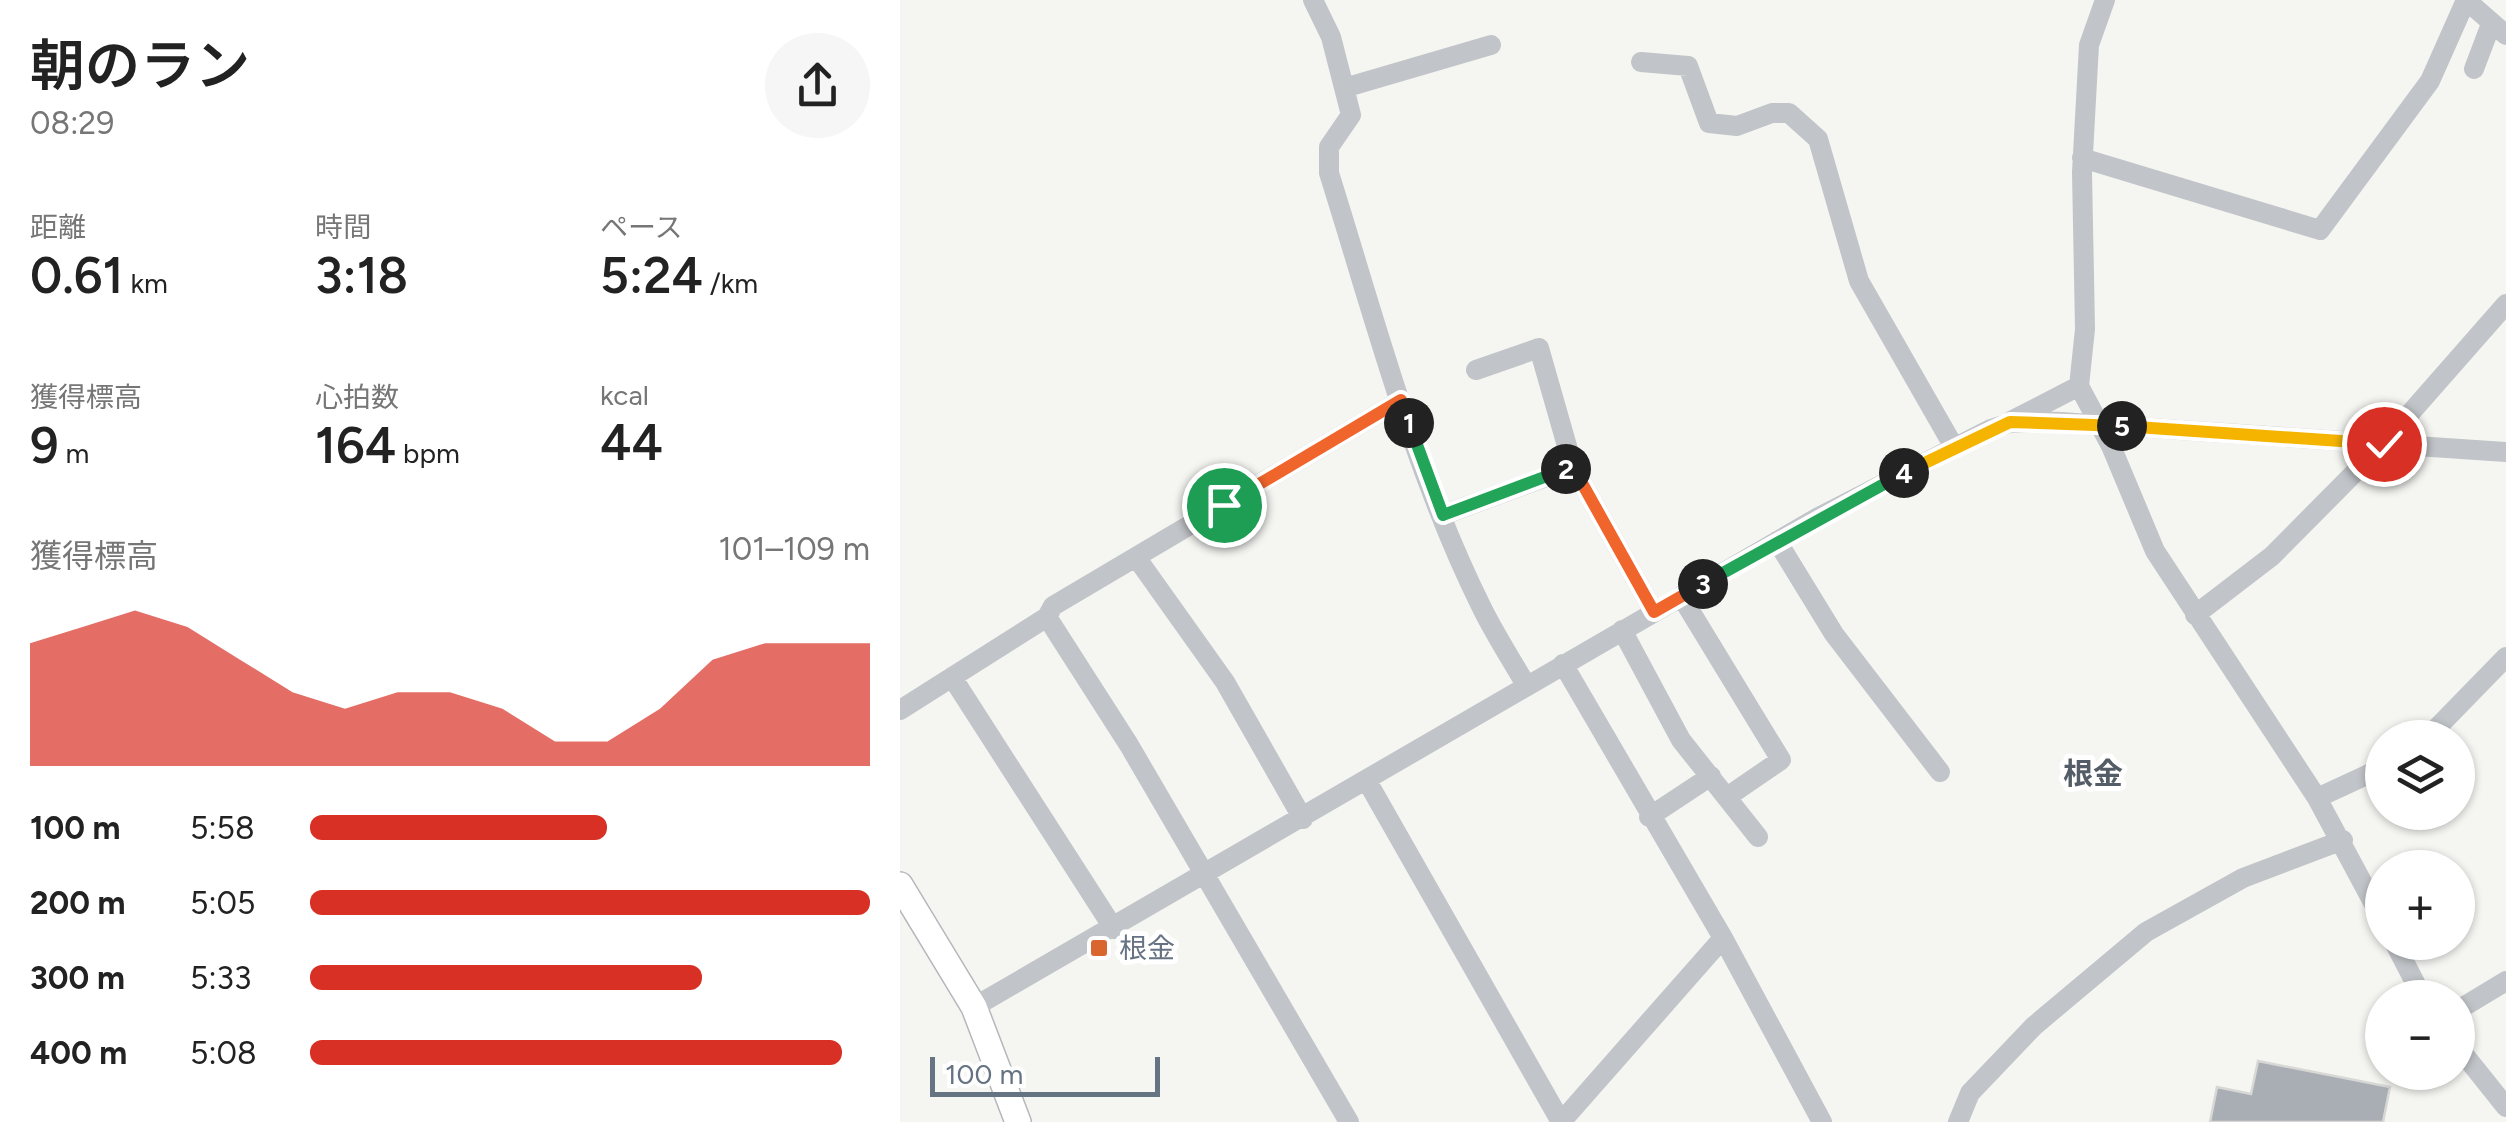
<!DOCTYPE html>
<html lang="ja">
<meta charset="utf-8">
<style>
body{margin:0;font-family:Figtree,"Noto Sans JP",sans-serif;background:#f6f6f6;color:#222;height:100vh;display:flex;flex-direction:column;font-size:38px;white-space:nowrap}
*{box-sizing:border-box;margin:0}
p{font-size:32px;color:#767676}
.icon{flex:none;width:55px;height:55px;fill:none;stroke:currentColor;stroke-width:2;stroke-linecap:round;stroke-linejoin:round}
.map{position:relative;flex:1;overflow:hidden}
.sheet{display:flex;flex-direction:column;background:#fff;width:900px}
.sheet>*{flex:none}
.fabs{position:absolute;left:1465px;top:720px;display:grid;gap:20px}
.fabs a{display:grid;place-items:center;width:110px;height:110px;border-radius:50%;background:#fff;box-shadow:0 2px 8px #0004;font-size:50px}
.scale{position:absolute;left:30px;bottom:25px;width:230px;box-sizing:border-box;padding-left:10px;border:5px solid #667382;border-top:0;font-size:28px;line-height:35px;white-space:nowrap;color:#667382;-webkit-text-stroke:8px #fff;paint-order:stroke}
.pin{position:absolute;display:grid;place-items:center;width:85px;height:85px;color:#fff;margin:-42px;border:5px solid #fff;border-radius:50%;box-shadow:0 2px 10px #0007}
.km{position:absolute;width:50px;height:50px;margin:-25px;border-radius:50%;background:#222;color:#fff;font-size:28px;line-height:50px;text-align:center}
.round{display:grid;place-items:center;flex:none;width:105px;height:105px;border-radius:52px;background:#f6f6f6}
.overview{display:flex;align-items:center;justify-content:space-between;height:170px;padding:0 30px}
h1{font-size:55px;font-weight:600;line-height:75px}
.figures{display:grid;grid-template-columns:repeat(3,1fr);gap:15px;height:170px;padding:10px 30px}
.figures div{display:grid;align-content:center}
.figures b{font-size:50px;font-weight:600}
.figures small{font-size:28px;font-weight:400}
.figures p{font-size:28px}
.chart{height:280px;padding:20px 30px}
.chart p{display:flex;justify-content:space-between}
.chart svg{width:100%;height:180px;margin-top:10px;fill:#d93025;opacity:.7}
ul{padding:0 30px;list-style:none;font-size:32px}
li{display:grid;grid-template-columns:160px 120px 1fr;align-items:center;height:75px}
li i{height:25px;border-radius:12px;background:#d93025}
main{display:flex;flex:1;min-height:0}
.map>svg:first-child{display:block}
.building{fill:#a8aeb4;stroke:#d7d7d5;stroke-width:2.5}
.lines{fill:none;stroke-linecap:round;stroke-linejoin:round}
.major-casing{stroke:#b4b8bc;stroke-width:28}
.minor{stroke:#c1c4c8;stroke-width:20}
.major{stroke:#fff;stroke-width:25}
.split-1-casing{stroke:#fff;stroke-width:20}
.split-2-casing{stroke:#fff;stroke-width:20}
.split-3-casing{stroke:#fff;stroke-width:20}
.split-4-casing{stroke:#fff;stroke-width:20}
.split-5-casing{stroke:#fff;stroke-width:20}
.split-6-casing{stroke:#fff;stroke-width:20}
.split-1{stroke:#f0652b;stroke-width:12}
.split-2{stroke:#22a559;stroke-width:12}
.split-3{stroke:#f0652b;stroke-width:12}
.split-4{stroke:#22a559;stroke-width:12}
.split-5{stroke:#f5b400;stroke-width:12}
.split-6{stroke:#f5b400;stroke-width:12}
.poi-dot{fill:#d9662f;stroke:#fff;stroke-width:4}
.labels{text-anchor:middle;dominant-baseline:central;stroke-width:10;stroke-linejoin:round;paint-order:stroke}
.poi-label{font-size:28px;fill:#667382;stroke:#fff;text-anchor:start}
.neighbourhood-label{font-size:30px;font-weight:bold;fill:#545d67;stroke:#fff}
</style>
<main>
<section class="sheet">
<div class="overview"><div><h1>朝のラン</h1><p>08:29</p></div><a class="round"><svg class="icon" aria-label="share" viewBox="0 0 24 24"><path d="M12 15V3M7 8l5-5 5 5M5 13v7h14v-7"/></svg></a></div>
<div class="figures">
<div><p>距離</p><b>0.61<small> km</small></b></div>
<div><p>時間</p><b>3:18</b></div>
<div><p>ペース</p><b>5:24<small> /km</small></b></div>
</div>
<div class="figures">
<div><p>獲得標高</p><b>9<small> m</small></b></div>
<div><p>心拍数</p><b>164<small> bpm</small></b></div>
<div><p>kcal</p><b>44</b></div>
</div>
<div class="chart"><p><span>獲得標高</span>101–109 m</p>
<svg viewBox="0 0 160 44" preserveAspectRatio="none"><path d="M0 44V14L10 10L20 6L30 10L40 18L50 26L60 30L70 26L80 26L90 30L100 38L110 38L120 30L130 18L140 14L150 14L160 14V44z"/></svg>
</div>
<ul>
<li><b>100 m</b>5:58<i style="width:53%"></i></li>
<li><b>200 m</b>5:05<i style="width:100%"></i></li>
<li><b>300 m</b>5:33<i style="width:70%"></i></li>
<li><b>400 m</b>5:08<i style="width:95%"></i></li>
</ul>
</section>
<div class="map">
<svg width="1606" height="1122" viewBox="0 0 1606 1122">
<rect width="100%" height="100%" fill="#f5f6f2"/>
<path class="building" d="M1358,1061L1490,1087L1483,1122H1310L1317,1087L1351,1094Z"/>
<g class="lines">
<defs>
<path id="major" d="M0,885L74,1007L118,1122"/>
</defs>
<use href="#major" class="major-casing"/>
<path class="minor" d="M413,0L431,37L451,115L429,147V173C474,316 514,471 581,606C594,633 611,659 626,685
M1205,0L1189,45L1182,172L1185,329L1179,386L1211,446L1255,551L1417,798L1482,919
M1566,0L1606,35
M741,62L788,66L809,123L837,126L872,113H889L918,139L959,281L1054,447
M1574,69L1591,24
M444,88L591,45
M1182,158L1420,230L1530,81L1566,0
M1111,421L1179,386
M673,467L754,612
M543,515L673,467L639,348L576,370
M877,541L934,634L1040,772
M236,557L325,682L403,819
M781,596L881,760L827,797
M1295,615L1372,556L1484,443L1606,304
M147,617L229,745L449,1122
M722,630L781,740L858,837
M663,664L823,938L922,1122
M52,677L214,929
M0,710L147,617L153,606L501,400
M1527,738L1606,657
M467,781L661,1122
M1417,798L1482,768
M749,817L811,776
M1494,942L1523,998
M74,1007L917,518L1091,429L1110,423L1146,421L1606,452
M1558,1010L1606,981
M1558,1047L1606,1107
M661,1122L823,938
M1058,1122L1070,1093L1134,1026L1246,932L1343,878L1443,840"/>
<use href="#major" class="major"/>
</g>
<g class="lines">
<defs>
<path id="split-1" d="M324,505L501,400L509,423"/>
<path id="split-2" d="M509,423L543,515L666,469"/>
<path id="split-3" d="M666,469L673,467L754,612L803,584"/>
<path id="split-4" d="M803,584L1004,473"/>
<path id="split-5" d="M1004,473L1110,422L1222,426"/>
<path id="split-6" d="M1222,426L1484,444"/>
</defs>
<use href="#split-1" class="split-1-casing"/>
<use href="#split-2" class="split-2-casing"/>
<use href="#split-3" class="split-3-casing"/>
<use href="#split-4" class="split-4-casing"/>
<use href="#split-5" class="split-5-casing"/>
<use href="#split-6" class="split-6-casing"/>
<use href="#split-1" class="split-1"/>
<use href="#split-2" class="split-2"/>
<use href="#split-3" class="split-3"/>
<use href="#split-4" class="split-4"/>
<use href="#split-5" class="split-5"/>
<use href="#split-6" class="split-6"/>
</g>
<rect class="poi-dot" x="189" y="938" width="20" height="20" rx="5"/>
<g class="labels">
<g class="poi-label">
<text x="219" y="948">根金</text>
</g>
<g class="neighbourhood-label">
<text x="1193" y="773">根金</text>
</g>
</g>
</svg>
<div class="fabs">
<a><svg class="icon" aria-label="layers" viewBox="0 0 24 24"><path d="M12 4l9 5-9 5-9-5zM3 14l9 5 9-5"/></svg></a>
<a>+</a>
<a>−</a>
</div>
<div class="scale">100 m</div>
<div class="pin" style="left:324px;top:505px;background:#1e9e55"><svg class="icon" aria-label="arrive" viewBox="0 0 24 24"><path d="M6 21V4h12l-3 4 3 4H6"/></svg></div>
<div class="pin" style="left:1484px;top:444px;background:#d93025"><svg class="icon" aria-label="check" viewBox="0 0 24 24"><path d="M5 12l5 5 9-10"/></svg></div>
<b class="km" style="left:509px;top:423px">1</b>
<b class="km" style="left:666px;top:469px">2</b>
<b class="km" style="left:803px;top:584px">3</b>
<b class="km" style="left:1004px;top:473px">4</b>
<b class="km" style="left:1222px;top:426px">5</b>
</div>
</main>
